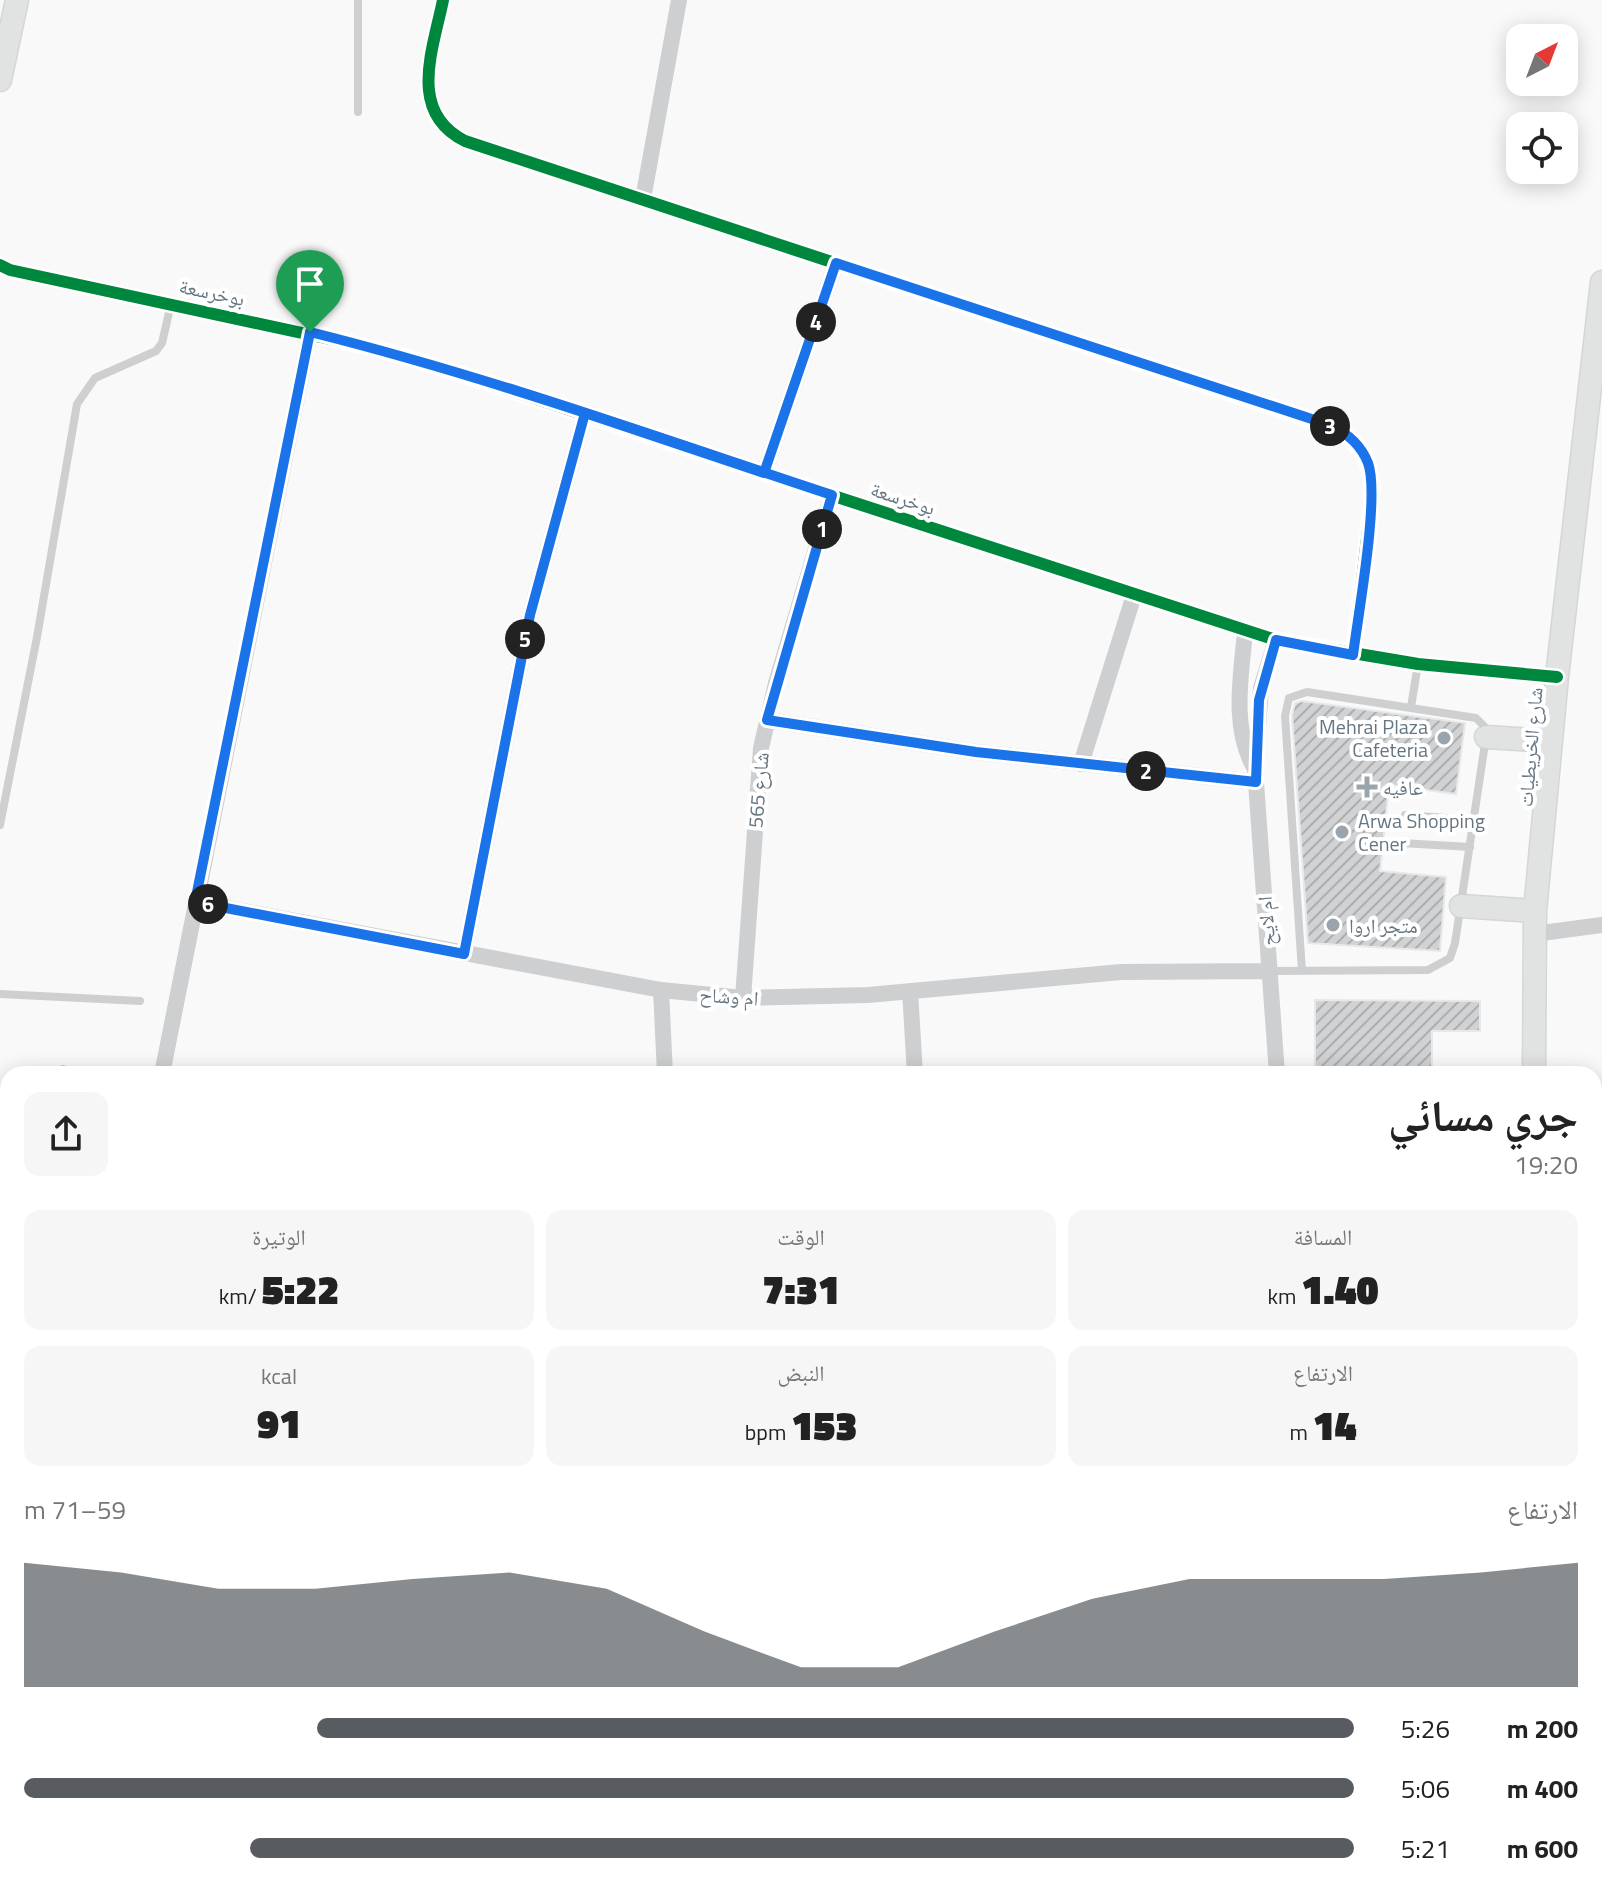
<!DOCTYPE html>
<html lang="ar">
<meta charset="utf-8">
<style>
body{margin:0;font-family:"Titillium Web","Noto Naskh Arabic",sans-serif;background:#f6f6f6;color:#222;direction:rtl;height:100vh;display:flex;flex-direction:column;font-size:30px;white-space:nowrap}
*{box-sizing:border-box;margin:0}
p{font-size:26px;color:#767676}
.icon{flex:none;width:44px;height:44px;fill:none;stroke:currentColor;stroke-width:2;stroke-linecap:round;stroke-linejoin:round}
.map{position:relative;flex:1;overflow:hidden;direction:ltr}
.details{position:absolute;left:0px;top:1066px;width:1602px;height:828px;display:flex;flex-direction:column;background:#fff;border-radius:24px 24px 0 0;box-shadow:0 4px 20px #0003;direction:rtl}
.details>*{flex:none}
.needle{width:52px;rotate:42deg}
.controls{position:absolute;left:1506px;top:24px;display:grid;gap:16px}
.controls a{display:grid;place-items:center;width:72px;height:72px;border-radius:16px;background:#fff;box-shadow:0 4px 20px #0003;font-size:40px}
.pin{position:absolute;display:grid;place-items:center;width:68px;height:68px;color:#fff;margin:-82px -34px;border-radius:50% 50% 50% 0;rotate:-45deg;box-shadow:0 0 8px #0007}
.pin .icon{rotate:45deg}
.km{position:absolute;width:40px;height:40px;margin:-20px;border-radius:50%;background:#222;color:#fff;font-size:22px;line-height:40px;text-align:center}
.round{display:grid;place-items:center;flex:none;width:84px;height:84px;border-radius:16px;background:#f6f6f6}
.head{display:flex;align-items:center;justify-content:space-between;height:136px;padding:0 24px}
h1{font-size:44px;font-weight:800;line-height:60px}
.metrics{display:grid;grid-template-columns:repeat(3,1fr);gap:12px;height:136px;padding:8px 24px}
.metrics div{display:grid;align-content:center;border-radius:16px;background:#f6f6f6;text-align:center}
.metrics b{font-size:40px;font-weight:800}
.metrics small{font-size:22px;font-weight:400}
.metrics p{font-size:22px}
.chart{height:224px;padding:16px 24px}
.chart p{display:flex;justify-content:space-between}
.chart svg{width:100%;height:144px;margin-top:8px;fill:#585c60;opacity:.7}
ul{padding:0 24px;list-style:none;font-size:26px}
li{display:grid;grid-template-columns:128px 96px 1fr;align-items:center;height:60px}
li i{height:20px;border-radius:10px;background:#585c60}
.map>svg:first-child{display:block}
.building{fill:url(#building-hatch);stroke:#e8e8e8;stroke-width:2}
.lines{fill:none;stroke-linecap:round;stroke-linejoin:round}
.secondary-casing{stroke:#d5d6d7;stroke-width:25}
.path{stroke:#cbcccd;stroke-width:3;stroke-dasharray:4 4;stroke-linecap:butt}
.lane{stroke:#cecfd0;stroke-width:8}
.street{stroke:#cecfd0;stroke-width:16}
.secondary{stroke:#e1e2e2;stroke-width:22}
.cycleway-casing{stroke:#fff;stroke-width:17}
.cycleway{stroke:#00873e;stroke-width:12}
.route-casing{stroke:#fff;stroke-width:16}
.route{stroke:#1a73e8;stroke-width:10}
.poi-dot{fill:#99a4ac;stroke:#fff;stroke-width:3}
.labels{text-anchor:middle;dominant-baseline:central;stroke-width:8;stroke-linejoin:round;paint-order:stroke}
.street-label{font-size:20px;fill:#657683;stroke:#fff}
.poi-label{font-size:20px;fill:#657683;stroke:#fff;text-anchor:start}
</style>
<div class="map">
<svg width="1602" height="1894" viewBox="0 0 1602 1894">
<defs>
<pattern id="building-hatch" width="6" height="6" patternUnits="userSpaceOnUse" patternTransform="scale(2)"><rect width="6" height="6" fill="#d0d2d3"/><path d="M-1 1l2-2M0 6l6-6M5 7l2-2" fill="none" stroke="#acafb1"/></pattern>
</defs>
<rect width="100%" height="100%" fill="#f9f9f9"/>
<path class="building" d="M1302,701L1465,723L1456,794L1389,785L1380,871L1446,877L1440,951L1308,943L1292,715L1295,703Z
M1315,1000L1480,1001V1031H1432V1074H1315Z"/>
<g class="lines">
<defs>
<path id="secondary" d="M0,80L17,0
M1486,737L1551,741
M1461,906L1535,911
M1534,1074L1535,911L1557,677L1602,282
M1594,1570L1602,1626
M1594,1719L1602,1792"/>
</defs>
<use href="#secondary" class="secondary-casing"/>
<path class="path" d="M0,1892L11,1894"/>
<path class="lane" d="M358,0V112
M1411,707L1418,664
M1405,815L1474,820
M0,825L37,637L77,404L95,378L156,351L162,343L171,304
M1401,843L1470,847
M1270,971L1428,970L1450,958L1455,943L1486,737L1484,726L1476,718L1307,692L1289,698L1285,716L1302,971
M0,994L140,1001
M63,1074V1069
M0,1114L8,1126
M0,1343L8,1337
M0,1718L8,1719
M0,1779L8,1781
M0,1840L8,1841
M73,1894L74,1886"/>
<path class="street" d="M443,0C433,50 407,112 465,141L1341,430L1365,455L1373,488L1353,655
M643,199L679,0
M0,265L10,270L395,353L1276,640L1418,664L1557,677
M764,473L836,263
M1245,632C1241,676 1231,729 1255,769
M1276,640L1261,688L1255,769L1277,1074
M767,720L976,752L1256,782
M1081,764L1134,595
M195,902L661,990L743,998L868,995L1121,972L1270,971
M1534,934L1602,925
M464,954L530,615L585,413
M661,990L665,1074
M910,991L915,1074
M743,998L761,748L776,683L832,495
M162,1074L310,332
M1594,1311L1602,1310
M1594,1830L1602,1834
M916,1894L919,1886
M1126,1894L1130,1886
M1252,1894L1255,1886
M1409,1894L1410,1886"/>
<use href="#secondary" class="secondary"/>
<defs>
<path id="cycleway" d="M443,0C433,50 407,112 465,141L1341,430L1365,455L1373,488L1353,655
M0,265L10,270L395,353L1276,640L1418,664L1557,677"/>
</defs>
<use href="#cycleway" class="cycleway-casing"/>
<use href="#cycleway" class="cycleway"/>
</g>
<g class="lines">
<defs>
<path id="route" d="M310,332C487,376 659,438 832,495L767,720L976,752L1256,782L1259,700L1276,640L1353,655C1358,615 1380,496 1368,463C1361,445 1347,433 1330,425L836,263L764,473L585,413L530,615L464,954L195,902L310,332"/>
</defs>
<use href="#route" class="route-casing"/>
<use href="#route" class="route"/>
</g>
<g class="poi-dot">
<circle cx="1444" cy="738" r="8"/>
<path d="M1363 775h8v8h8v8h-8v8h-8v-8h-8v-8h8z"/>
<circle cx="1342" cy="832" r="8"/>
<circle cx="1333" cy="925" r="8"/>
</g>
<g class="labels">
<g class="street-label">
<text transform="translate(212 292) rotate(12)">بوخرسعة</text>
<text transform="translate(903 498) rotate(18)">بوخرسعة</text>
<text transform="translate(1530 747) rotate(-85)">شارع الخريطيات</text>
<text transform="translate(758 790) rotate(-85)">شارع 565</text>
<text transform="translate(1266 921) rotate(-94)">ام لايح</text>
<text transform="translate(729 996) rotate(4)">ام وشاح</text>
</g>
<g class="poi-label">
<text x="1428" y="726" text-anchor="end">Mehrai Plaza<tspan x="1428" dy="23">Cafeteria</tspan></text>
<text x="1383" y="787">عافيه</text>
<text x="1358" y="820">Arwa Shopping<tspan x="1358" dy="23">Cener</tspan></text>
<text x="1349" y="925">متجر اروا</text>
</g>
</g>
</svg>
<div class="controls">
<a><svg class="needle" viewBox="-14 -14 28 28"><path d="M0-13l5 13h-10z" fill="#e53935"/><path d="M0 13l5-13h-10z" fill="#767676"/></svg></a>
<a><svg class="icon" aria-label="locate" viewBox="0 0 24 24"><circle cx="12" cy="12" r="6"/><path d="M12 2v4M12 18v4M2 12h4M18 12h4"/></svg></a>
</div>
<div class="pin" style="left:310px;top:332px;background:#1e9e55"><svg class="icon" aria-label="arrive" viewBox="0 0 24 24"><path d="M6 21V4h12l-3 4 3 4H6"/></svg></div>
<b class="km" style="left:822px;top:529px">1</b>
<b class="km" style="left:1146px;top:771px">2</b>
<b class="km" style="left:1330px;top:426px">3</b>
<b class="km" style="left:816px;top:322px">4</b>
<b class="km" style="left:525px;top:639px">5</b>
<b class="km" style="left:208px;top:904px">6</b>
<section class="details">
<div class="head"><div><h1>جري مسائي</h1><p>19:20</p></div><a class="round"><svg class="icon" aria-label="share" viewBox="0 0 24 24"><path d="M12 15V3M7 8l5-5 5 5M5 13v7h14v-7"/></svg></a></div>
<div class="metrics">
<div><p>المسافة</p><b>1.40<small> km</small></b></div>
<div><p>الوقت</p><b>7:31</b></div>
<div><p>الوتيرة</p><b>5:22<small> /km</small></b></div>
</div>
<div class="metrics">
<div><p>الارتفاع</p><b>14<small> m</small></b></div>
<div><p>النبض</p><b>153<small> bpm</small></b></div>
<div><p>kcal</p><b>91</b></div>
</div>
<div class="chart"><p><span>الارتفاع</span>59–71 m</p>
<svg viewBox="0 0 160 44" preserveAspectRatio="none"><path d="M0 44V6L10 9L20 14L30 14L40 11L50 9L60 14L70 27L80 38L90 38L100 27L110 17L120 11L130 11L140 11L150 9L160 6V44z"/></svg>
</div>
<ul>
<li><b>200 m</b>5:26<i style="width:78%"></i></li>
<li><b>400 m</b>5:06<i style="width:100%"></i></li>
<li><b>600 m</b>5:21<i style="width:83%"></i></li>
</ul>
</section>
</div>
